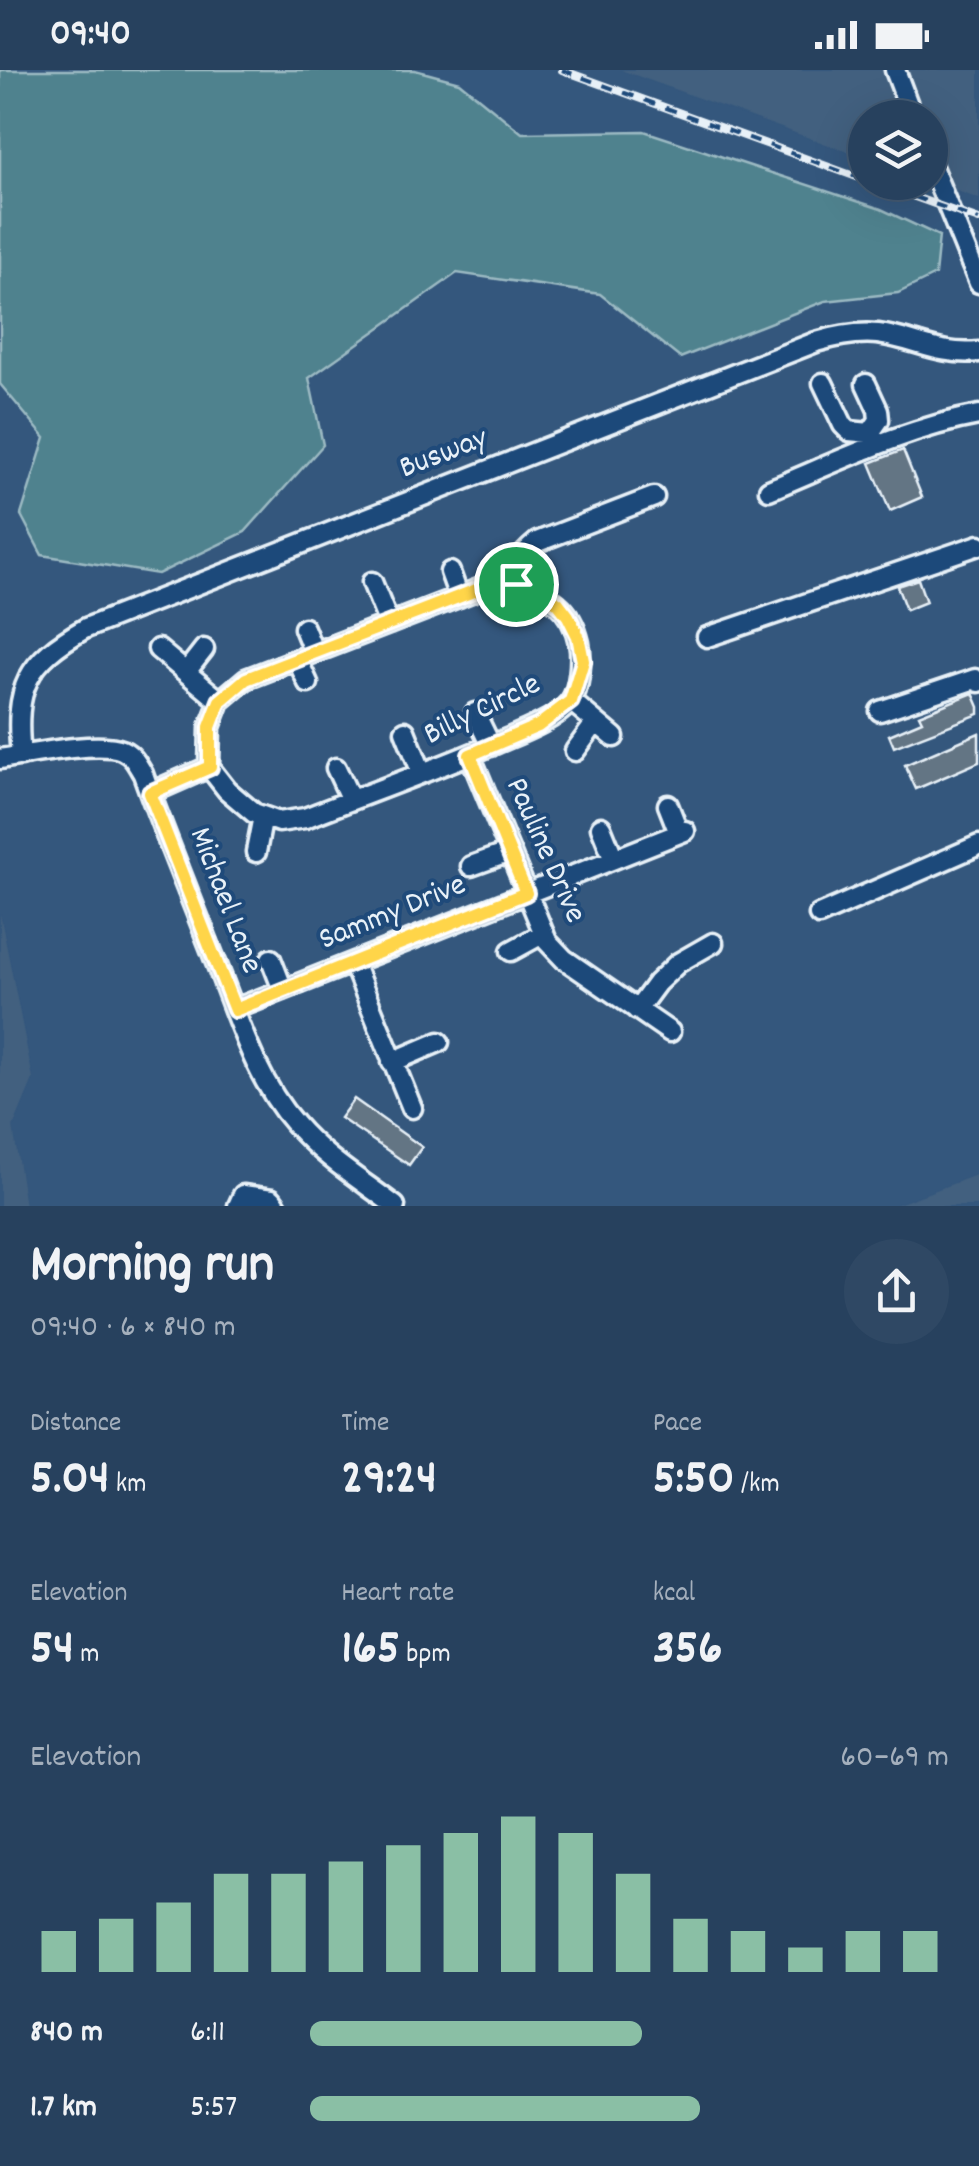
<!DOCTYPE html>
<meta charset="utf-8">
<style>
body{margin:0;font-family:Dekko,sans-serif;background:#2f4864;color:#f1f3f6;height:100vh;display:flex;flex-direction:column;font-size:38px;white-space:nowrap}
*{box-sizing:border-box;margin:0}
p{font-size:32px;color:#a4afbc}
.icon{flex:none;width:55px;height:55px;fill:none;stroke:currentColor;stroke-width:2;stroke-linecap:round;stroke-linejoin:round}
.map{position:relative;height:1136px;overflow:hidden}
.panel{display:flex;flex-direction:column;background:#27415e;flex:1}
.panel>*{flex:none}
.controls{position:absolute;left:848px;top:30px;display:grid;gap:20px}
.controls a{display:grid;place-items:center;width:100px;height:100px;border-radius:50%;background:#27415e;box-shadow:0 10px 40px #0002,0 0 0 2px #435a73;font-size:50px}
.pin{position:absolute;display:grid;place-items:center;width:85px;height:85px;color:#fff;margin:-42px;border:5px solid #fff;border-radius:50%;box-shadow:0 2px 10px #0007}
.round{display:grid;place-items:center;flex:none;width:105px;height:105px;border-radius:52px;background:#2f4864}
.head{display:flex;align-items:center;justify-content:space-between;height:170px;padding:0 30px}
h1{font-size:55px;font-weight:700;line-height:75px}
.metrics{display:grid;grid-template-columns:repeat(3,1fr);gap:15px;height:170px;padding:10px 30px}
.metrics div{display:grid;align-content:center}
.metrics b{font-size:50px;font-weight:700}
.metrics small{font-size:28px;font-weight:400}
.metrics p{font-size:28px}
.chart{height:280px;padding:20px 30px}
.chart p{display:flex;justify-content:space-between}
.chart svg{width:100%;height:180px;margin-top:10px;stroke:#8abfa5;stroke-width:6}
ul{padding:0 30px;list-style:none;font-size:32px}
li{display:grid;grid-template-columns:160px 120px 1fr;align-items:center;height:75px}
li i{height:25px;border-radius:12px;background:#8abfa5}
.status{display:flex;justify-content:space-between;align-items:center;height:70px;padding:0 50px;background:#27415e;direction:ltr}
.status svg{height:28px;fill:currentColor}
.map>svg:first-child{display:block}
.built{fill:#42607f}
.green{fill:#50828e;stroke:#9cbac3;stroke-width:2.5}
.building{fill:#647484;stroke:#e8f1f8;stroke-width:2.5}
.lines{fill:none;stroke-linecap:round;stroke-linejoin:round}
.minor-casing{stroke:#e8f1f8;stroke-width:25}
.minor{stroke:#1f4a7a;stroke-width:18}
.rail-casing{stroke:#e8f1f8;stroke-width:8}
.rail{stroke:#1f4a7a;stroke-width:4;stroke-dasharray:11;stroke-linecap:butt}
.route-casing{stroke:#fff;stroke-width:20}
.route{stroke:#ffd54a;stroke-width:12}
.labels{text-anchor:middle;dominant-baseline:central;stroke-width:8;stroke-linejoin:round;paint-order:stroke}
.street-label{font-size:32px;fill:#e8f1f8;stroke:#1f4a7a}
</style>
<div class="status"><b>09:40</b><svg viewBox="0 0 49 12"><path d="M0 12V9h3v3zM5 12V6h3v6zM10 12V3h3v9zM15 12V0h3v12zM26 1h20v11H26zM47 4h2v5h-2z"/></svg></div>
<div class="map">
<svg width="979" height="1136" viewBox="0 0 979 1136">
<rect width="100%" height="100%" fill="#34577d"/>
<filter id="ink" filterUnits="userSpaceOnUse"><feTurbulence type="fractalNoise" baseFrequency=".01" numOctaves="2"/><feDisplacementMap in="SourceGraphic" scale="20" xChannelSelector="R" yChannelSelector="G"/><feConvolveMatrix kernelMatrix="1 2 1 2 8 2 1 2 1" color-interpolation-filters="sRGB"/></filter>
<g filter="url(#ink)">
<path class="built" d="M621,0H979V129L930,111V48H865V88Z
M0,844L33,1009L13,1057L25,1136H0Z
M979,1104V1136H893Z"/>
<path class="green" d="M0,0H415L459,12L522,63L644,61L881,139L939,166L935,205L898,223L825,231L680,288L600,224L457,203L309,308L323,375L245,462L158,504L42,485L21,445L45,368L0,314Z"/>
<path class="building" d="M903,380L922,427L890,441L870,393Z
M918,509L926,532L906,540L897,516Z
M973,623L979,637V644L894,677L889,665L922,651L919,645Z
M979,663V692L916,719L905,695Z
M354,1029L422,1077L409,1095L340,1048Z"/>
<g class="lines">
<defs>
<path id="minor" d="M895,0L913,48
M930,92L979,213
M823,313L843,355L849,361L870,363L879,374
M866,314L878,340L879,350L870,363
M769,420C837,392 906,358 979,345
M450,502L459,527
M372,512L389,554
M517,514C549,525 571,536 579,573C582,588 580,619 570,632C556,650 518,664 497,673C434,700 369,723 305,748L279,752L254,743L227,720L209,697L210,657L220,631L246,609L484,517Z
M517,514C516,491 519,487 537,472L654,427
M304,558L314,583
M707,567L979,475
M158,579L220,631
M297,589L308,613
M186,602L204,579
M571,631L614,667
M880,641L975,609L979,612
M475,643L491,676
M405,661L422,703
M575,681L596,652
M470,685L547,871L564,889L670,962
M21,686C14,617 26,592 86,558L816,272C836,266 857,262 878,264C916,269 938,286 979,282
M0,689C27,685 99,670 122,680C133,685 137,694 143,704C165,766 191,828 215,890C237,945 255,1009 295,1054C323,1087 361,1110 395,1136
M336,698L351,730
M150,723L209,697
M668,735L679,763
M601,757L614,789
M256,782L263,746
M471,796L510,782
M819,845L979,775
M511,881L544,863
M271,889L283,920
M353,893L412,1038
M235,939L685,761
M637,940L657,913L678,893L713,873
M392,992L439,972
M238,1136L243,1125L272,1129L277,1136"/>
</defs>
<use href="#minor" class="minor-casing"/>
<use href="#minor" class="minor"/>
<defs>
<path id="rail" d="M562,0L865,110
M873,112L979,150"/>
</defs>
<use href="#rail" class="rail-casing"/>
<use href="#rail" class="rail"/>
</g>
</g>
<g class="lines" filter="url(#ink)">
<defs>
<path id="route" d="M516,514L544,523L558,533L568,546L578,566L583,591L571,631L538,656L470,685L526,823L235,940L150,723L210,697V657L220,631L246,609L484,517Z"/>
</defs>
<use href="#route" class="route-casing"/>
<use href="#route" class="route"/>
</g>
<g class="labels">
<g class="street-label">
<text transform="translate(444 385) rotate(-21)">Busway</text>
<text transform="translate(483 641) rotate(-26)">Billy Circle</text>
<text transform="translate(544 781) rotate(66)">Pauline Drive</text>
<text transform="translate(224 831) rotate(69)">Michael Lane</text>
<text transform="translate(393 844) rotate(-22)">Sammy Drive</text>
</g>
</g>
</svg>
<div class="controls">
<a><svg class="icon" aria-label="layers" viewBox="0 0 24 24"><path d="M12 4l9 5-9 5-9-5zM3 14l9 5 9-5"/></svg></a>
</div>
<div class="pin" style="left:516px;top:514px;background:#1e9e55"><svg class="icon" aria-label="arrive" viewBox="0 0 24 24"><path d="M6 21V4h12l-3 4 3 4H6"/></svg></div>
</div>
<section class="panel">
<div class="head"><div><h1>Morning run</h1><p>09:40 · 6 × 840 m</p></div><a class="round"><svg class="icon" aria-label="share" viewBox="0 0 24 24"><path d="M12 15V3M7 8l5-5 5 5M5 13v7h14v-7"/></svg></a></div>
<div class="metrics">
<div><p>Distance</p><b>5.04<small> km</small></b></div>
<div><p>Time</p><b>29:24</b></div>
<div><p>Pace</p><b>5:50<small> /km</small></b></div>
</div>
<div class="metrics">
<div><p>Elevation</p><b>54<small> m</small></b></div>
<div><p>Heart rate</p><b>165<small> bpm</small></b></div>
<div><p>kcal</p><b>356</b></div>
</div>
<div class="chart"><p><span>Elevation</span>60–69 m</p>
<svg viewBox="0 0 160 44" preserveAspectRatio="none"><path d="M5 44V34M15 44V31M25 44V27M35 44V20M45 44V20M55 44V17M65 44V13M75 44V10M85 44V6M95 44V10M105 44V20M115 44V31M125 44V34M135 44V38M145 44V34M155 44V34"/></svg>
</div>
<ul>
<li><b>840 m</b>6:11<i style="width:52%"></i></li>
<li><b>1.7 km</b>5:57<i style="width:61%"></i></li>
</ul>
</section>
